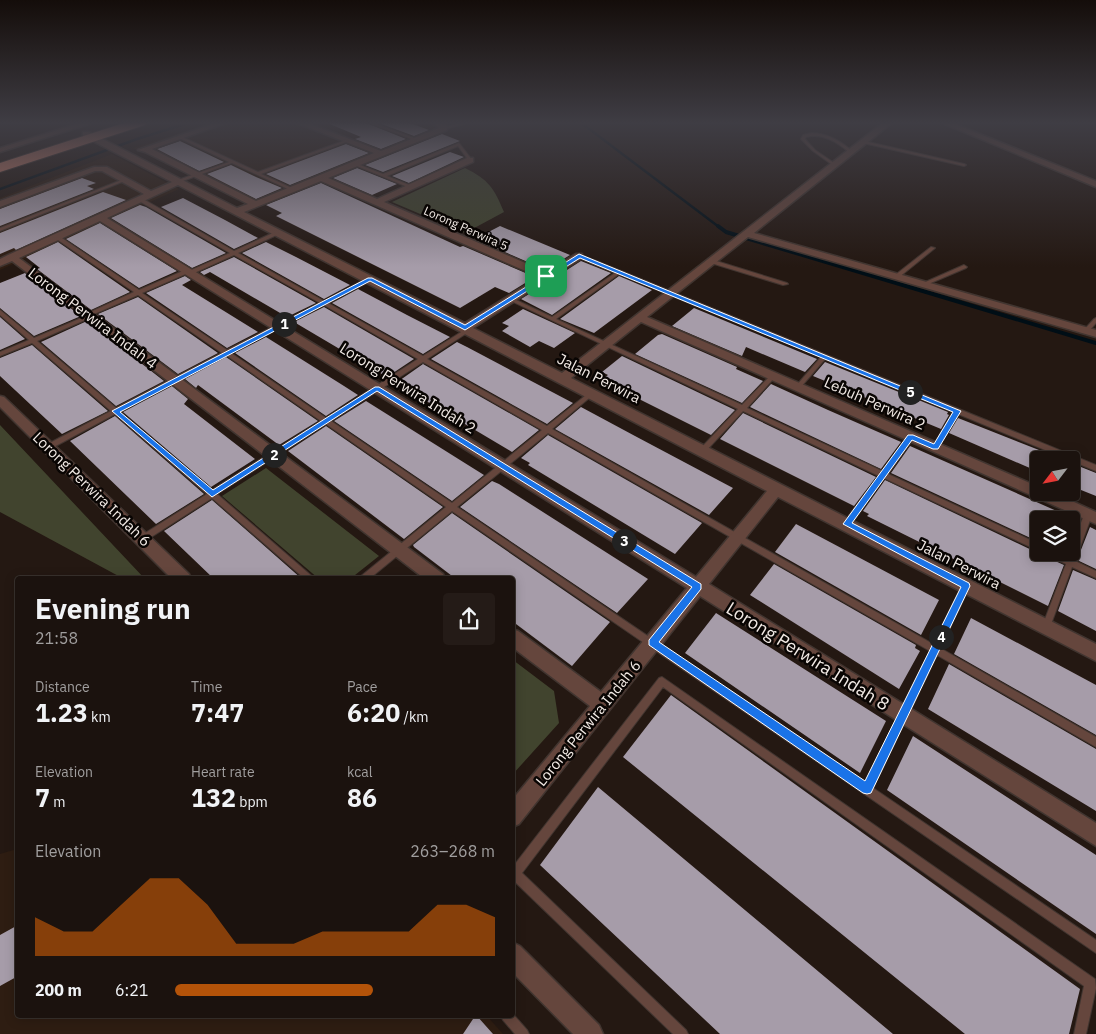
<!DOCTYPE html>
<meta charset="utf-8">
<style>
body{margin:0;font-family:"IBM Plex Sans",sans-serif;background:#241b17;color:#f1f3f6;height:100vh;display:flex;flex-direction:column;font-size:19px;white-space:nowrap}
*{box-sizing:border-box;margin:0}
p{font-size:16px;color:#a09e9e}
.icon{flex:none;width:28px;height:28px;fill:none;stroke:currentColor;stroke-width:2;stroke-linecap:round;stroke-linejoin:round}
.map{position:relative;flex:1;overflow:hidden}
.panel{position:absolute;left:15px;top:576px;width:500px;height:442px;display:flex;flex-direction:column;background:#1b120e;border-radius:5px;box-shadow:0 2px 12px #0003,0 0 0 1px #39322e}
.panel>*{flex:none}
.needle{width:32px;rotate:238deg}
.tools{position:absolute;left:1030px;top:451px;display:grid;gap:10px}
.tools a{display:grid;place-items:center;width:50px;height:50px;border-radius:5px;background:#1b120e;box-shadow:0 2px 12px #0003,0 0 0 1px #39322e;font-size:25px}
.pin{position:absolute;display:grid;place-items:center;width:42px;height:42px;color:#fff;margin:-21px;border-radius:10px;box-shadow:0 2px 8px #0006}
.km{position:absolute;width:25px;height:25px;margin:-12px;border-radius:50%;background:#222;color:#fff;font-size:14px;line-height:25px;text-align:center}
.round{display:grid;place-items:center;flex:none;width:52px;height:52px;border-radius:5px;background:#241b17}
.headline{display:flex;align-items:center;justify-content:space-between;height:85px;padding:0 20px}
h1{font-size:28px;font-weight:800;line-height:38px}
.metrics{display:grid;grid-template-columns:repeat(3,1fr);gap:8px;height:85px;padding:5px 20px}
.metrics div{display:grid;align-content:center}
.metrics b{font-size:25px;font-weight:800}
.metrics small{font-size:14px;font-weight:400}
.metrics p{font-size:14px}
.chart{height:140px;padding:10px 20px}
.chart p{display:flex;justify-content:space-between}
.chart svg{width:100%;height:90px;margin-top:5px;fill:#b45309;opacity:.7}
ul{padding:0 20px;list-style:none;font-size:16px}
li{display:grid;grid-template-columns:80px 60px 1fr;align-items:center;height:38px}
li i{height:12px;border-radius:6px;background:#b45309}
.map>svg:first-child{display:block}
.built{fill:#2e1d12}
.green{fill:#41442e}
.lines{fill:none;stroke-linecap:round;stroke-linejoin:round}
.stream-far1{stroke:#000e16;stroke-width:2.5}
.stream{stroke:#000e16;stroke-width:4}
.building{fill:#a69ca9}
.lane-casing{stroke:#413530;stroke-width:2}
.street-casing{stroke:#413530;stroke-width:3}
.highway-casing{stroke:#413530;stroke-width:2}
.lane{fill:#65463d;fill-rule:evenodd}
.street{fill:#65463d;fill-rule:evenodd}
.highway{fill:#cd7f6b;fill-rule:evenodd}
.route{fill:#1a73e8;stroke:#fff;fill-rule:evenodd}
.labels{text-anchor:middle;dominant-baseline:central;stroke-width:5;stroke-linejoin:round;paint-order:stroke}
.far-street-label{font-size:12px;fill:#f2eae5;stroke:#090503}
.street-label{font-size:15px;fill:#f2eae5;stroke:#090503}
.near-street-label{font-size:18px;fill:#f2eae5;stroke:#090503}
</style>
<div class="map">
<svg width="1096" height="1034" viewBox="0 0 1096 1034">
<rect width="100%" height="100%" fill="#241812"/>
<path class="built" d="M214,122H439L444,124L244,203L133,148Z
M112,154L179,189L0,270V198Z
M17,849L18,1016H487L503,1034H0V854Z"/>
<path class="green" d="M465,168C489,180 494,188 504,212L465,233L392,202Z
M0,425L145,579H124L0,512Z
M266,468L379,556L350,579H319L222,496Z
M513,660L554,691L559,723L513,774Z"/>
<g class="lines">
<path class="stream-far1" d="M580,122L719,227
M0,189L137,139L191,122"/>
<path class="stream" d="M718,226L726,232L1096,343"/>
</g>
<path class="building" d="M325,122H364L406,139L381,149L355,139L361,137Z
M376,122H407L429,130L414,136Z
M442,134L460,141L383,172L365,165Z
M180,141L224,162L199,171L157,149Z
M346,144L369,153L290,185L266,174Z
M450,152L464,157L409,183L392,176Z
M231,165L256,177L282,188L256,199L207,174Z
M357,168L397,184L372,195L333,178Z
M82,178L96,183L87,186L94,189L0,226V209Z
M321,183L460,247L463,246L535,277L509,293L495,287L460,308L276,216L282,213L266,205Z
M103,192L126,200L16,250L14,248L0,254V233Z
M183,198L225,220L258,238L234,249L161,207Z
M140,205L146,207L226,253L192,268L111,218Z
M100,223L177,271L139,288L66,239Z
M500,226L570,255L546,270L475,239Z
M58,242L130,292L91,310L37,269L40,268L26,257Z
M266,242L296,257L350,285L324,299L242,253Z
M234,257L316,303L287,317L210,272L204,275L200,272Z
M581,261L611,273L552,315L521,299Z
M25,273L81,316L34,336L0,308V283Z
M185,276L191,280L182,285L258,332L227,348L146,293Z
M619,276L652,290L594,333L560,319Z
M358,289L407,315L450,337L423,354L332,303Z
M138,297L218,353L178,374L98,314Z
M324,307L414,359L387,377L294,322Z
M694,308L817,359L805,372L746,347L742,356L672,326Z
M523,309L575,333L554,348L539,341L530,347L502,331L509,326L502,323Z
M0,317L25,339L0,350Z
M87,321L164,381L116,406L41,342Z
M662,334L737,367L736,369L763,381L742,403L635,354L658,335Z
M266,337L344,386L358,395L326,416L235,353Z
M457,342L467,347L573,403L547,424L431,359Z
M32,345L108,411L62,434L0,376V358Z
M622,356L735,410L711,435L601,380L608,375L602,372Z
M226,357L318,421L279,445L198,385L196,388L185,379Z
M825,362L948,412L947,414L949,415L941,429L813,376Z
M423,364L539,430L512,452L396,383Z
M771,384L828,410L901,442L881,469L750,407Z
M172,386L188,399L184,404L255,459L211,487L123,412Z
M366,401L460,460L484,475L452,501L334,421Z
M581,407L635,436L733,488L709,515L555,429Z
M743,413L876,477L854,506L720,439Z
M115,416L204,494L156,524L70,441Z
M958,418L1039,450V472L949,433Z
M326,426L443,507L404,539L288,451Z
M548,435L702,523L675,554L528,465L530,463L521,458Z
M910,446L1077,520H1074L1079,522L1071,543V520H1039V542L891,473Z
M1071,463L1096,473V496L1071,486Z
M885,480L1038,553L1042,552L1044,556L1064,565L1048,606L867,516L869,514L863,511Z
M492,481L499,484L648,579L617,613L460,507Z
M212,500L302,579H214L164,531Z
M452,513L610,622L572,666L512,621V579H456L414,547L413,545Z
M796,524L939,600L921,635L775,552Z
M1090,527L1096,530V569L1077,560Z
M774,564L916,645L915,648L920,651L899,689L750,595Z
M1073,570L1096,580V631L1058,611Z
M716,613L886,721L860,773L685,653Z
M971,618L1096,685V735L954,654Z
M949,664L1096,749V811L928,709Z
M671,695L1080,989L1069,1034H965L623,757Z
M913,736L1096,855V934L887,790Z
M598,787L893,1034H720L540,865Z
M18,925V976L0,986V935Z
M475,1016H477L493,1034H463Z"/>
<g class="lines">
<defs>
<path id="lane" d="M366,122H371L417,139L414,140Z
M465,122H472L444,129L442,128Z
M811,133C827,133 841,141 853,152L850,153C837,142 823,133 806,137L805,139L815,150L837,165L834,166L813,151L801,139L803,135Z
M180,136L258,172L346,140L349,141L261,174L292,188V190H290L232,163L180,182H178V180L229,162L179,138Z
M864,141L964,164L966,165L964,166L863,143Z
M459,143L472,160L471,161H469L458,146L387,176L412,186V187L410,188L352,164L355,163L383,174Z
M124,179L127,180L0,231V228Z
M139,199H143L234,251L277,231H281V233L238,253L324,301L368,278H372V280L328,303L423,356L466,329H470V331L427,359L547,426L590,392H594V394L552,429L933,644L963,584L966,583L969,584L970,586L940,648L1096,737V747L937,655L873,788L1096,940V953L452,511L369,579H359L360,577L446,507L326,424L217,494L315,579H305L212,498L145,541H139L138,539L139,537L207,494L115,414L50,449H46L45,447L46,445L111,411L32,343L0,356V352L29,340L0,315V310L34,338L86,316V314L134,292L55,238V236H59L139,290L185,270H189V271L230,253L139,201ZM234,255L320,303L227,350L142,293L188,273V274H192ZM138,295L222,353L116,408L37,341L92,317V315ZM324,305L418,359L326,418L231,353ZM226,355L321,421L212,490L120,412ZM423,362L542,430L452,503L331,421ZM548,433L930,651L865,783L457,507Z
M931,247L935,248L898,278H894V276Z
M577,255H581L621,271L1096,465V471L958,414L937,450H933L932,448L953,412L825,359L800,388H796V386L821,357L619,274L556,319L742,405L771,375H775V377L747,408L882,471L909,435H913L914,437L913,439L888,474L1039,544V551L884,478L850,526H844L843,524L844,522L879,476L743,411L705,452H701L700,450L701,448L738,409L507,299L512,298L552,317L615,273L577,257Z
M713,260L787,283L788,284L783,285L711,263L710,262Z
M964,265L967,267L966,268L926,285L921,284Z
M1096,318V323L1088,332H1084V330L1094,319Z
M1088,512L1091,513L1092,515L1075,561L1096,571V578L1072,567L1050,627L1049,630L1046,631L1043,630L1042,627L1066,564L1045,554L1044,552H1056L1068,558L1070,552H1071V549L1084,515L1085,513Z
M662,677L1095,979L1096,988L1086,1034H1074L1084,986L663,687L522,873L686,1030L688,1034H673L512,879V868L659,678Z
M512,1013L527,1030L529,1034H515L503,1020L501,1016H512Z"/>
<path id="street" d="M83,122H95L0,152V148Z
M218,122H229L152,149L256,201L374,153L294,122H305L381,151L439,128L432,122H441L447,126V130L328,178L377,199L467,158H473V162L384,202L546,272L576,254H582V258L473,328L562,373L884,122H893L754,233L1096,330V337L748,237L647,317L1039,487V492H1052L1096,512V524L641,322L571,378L1096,644V661L778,497L709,584L1096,823V846L700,596L519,824L512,827V800L590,706L512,647V629L518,631L601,692L687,588L100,221L19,258L443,574L445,579H425L12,261L0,266V259L8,255L144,194L102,171H95L0,207V201L94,167H107L151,191L172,182L83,136V132H89L237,208L248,204L145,152L138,150ZM321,181L539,277L465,323L244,212ZM178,185L767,491L696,577L107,218Z
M940,122H950L1096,181V187Z
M0,396L4,397L189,574L191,579H172L0,407Z
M512,942L520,946L599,1025L603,1034H573L512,972Z"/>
<path id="highway" d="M127,122H147L145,125L0,172V163Z"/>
</defs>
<use href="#lane" class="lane-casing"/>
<use href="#street" class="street-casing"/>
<use href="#highway" class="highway-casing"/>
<use href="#lane" class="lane"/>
<use href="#street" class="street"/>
<use href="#highway" class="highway"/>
</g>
<linearGradient id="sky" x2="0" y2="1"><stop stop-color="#140d0a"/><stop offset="0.46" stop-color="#3f3d44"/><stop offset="1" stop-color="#3f3d44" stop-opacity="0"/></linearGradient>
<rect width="1096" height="267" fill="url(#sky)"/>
<path class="route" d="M579,254L961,411L938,449H933L912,440L852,523L969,583L970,586L871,793L867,794L863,793L649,645V640L692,587L377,391L212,497L112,411L368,278H372L465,325ZM580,258L953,412L934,444L913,435H908L843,524L961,587L865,781L659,642L701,589V584L379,387H375L213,490L120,412L370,281L465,330Z"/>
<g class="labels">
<g class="far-street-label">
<text transform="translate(466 228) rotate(24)">Lorong Perwira 5</text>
</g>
<g class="street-label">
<text transform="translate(93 318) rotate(37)">Lorong Perwira Indah 4</text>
<text transform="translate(599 378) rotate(27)">Jalan Perwira</text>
<text transform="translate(408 388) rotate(32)">Lorong Perwira Indah 2</text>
<text transform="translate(875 403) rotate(24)">Lebuh Perwira 2</text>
<text transform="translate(92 489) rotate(44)">Lorong Perwira Indah 6</text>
<text transform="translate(959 564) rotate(27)">Jalan Perwira</text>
<text transform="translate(588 723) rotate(-51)">Lorong Perwira Indah 6</text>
</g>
<g class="near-street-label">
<text transform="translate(808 656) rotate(32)">Lorong Perwira Indah 8</text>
</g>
</g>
</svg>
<div class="tools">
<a><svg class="needle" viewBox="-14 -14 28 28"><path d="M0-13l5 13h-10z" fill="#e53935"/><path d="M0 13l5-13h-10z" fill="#a09e9e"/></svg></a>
<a><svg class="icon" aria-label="layers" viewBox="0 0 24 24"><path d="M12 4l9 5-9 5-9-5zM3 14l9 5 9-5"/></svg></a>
</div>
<div class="pin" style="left:546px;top:276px;background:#1e9e55"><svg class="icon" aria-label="arrive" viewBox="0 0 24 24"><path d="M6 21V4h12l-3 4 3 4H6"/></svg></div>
<b class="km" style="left:284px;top:324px">1</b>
<b class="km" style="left:274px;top:455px">2</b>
<b class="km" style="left:624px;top:541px">3</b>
<b class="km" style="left:941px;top:637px">4</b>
<b class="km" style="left:910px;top:392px">5</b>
<section class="panel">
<div class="headline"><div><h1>Evening run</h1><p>21:58</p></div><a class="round"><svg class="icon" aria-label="share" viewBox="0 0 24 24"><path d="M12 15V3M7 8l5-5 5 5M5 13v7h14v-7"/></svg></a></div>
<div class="metrics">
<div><p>Distance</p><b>1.23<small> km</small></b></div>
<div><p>Time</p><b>7:47</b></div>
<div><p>Pace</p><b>6:20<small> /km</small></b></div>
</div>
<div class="metrics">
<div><p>Elevation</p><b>7<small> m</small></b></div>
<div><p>Heart rate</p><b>132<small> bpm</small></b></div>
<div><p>kcal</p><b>86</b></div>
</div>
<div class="chart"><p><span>Elevation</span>263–268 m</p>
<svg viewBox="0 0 160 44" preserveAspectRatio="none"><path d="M0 44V25L10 32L20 32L30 19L40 6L50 6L60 19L70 38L80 38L90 38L100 32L110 32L120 32L130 32L140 19L150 19L160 25V44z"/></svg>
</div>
<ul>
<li><b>200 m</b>6:21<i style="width:62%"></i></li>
</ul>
</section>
</div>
